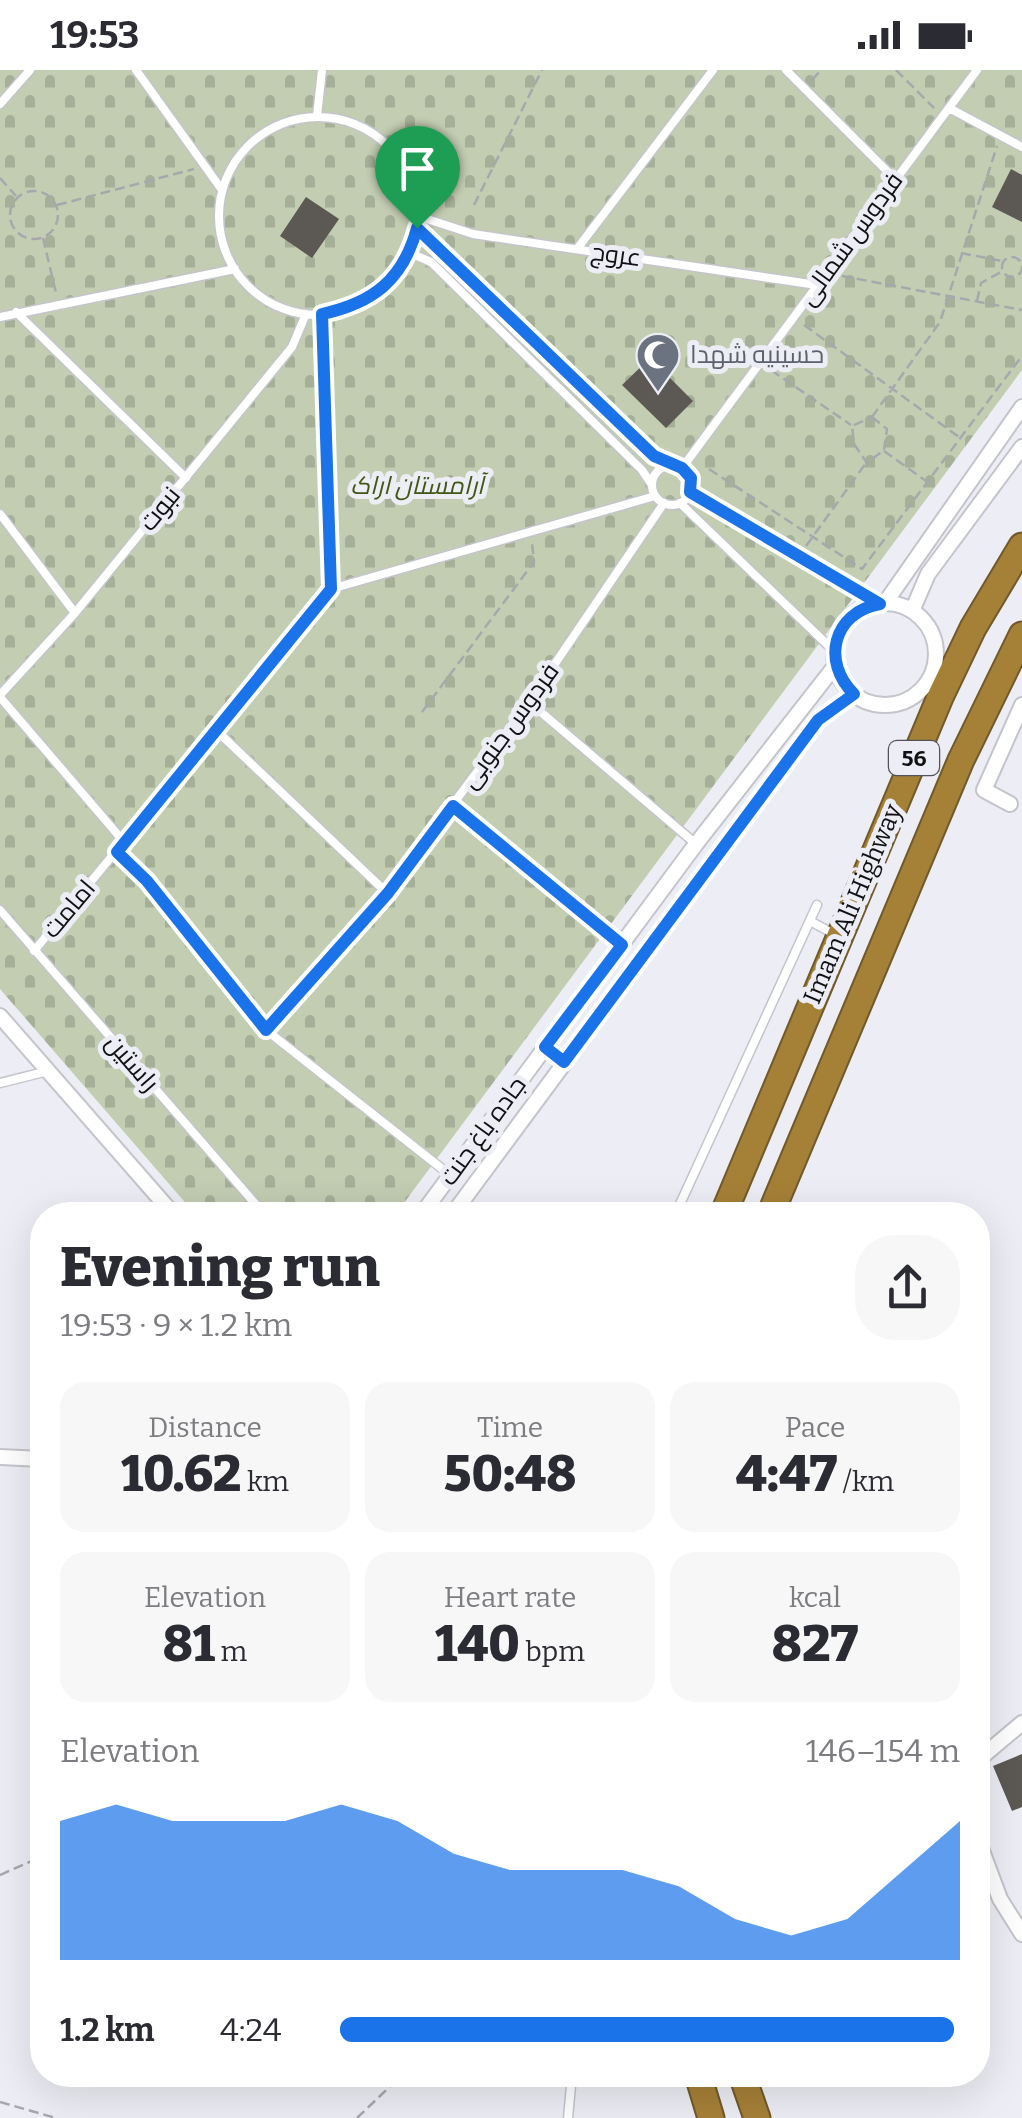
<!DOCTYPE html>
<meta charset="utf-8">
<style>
body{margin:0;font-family:Bitter,Cairo,serif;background:#f7f7f7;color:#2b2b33;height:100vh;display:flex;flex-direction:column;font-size:38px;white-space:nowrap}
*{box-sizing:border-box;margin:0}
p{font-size:32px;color:#7c7c81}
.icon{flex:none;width:55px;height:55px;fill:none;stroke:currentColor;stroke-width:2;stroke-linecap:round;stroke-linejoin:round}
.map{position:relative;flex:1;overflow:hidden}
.panel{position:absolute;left:30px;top:1132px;width:960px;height:885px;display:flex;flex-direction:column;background:#fff;border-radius:40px;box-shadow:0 10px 40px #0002}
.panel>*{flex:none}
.pin{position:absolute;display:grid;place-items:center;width:85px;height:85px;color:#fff;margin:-102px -42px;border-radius:50% 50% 50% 0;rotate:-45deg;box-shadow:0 0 10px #0007}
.pin .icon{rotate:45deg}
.round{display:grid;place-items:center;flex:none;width:105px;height:105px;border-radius:40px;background:#f7f7f7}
.overview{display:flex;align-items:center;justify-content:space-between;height:170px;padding:0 30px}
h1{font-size:55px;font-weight:800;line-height:75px}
.stats{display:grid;grid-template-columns:repeat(3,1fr);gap:15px;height:170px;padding:10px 30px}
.stats div{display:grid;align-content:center;border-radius:25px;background:#f7f7f7;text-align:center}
.stats b{font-size:50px;font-weight:800}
.stats small{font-size:28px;font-weight:400}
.stats p{font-size:28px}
.chart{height:280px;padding:20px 30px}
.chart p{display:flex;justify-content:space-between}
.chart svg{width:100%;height:180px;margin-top:10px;fill:#1a73e8;opacity:.7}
ul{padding:0 30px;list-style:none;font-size:32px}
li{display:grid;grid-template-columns:160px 120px 1fr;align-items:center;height:75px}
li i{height:25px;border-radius:12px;background:#1a73e8}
.status{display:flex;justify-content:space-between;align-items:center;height:70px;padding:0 50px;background:#fff;direction:ltr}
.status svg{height:28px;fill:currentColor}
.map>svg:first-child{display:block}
.cemetery{fill:url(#cemetery-stones)}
.building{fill:#5c5954}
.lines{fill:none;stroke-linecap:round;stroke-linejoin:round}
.lane-casing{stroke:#c4c5cc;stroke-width:11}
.street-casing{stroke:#c4c5cc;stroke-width:18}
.highway-casing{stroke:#71592a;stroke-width:29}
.path{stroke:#a7a8ad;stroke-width:2.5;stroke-dasharray:10 5;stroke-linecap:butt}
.lane{stroke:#fff;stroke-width:8}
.street{stroke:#fff;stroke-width:14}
.highway{stroke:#a58037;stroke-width:25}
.route-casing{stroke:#fff;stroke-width:20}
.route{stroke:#1a73e8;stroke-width:12}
.labels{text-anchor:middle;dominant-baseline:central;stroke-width:10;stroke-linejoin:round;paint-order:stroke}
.shield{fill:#edeef5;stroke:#525357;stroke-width:2.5}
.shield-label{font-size:22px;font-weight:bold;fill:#101113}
.street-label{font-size:25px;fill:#101113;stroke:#edeef5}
.worship-label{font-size:25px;fill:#5b616d;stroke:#edeef5;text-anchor:start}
.park-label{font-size:25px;font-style:italic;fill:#425615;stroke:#edeef5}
</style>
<div class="status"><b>19:53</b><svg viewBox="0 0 49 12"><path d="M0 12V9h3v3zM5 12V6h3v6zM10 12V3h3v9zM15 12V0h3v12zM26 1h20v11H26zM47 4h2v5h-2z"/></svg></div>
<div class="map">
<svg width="1022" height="2048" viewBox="0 0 1022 2048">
<defs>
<pattern id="cemetery-stones" width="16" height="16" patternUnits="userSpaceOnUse" patternTransform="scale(2.5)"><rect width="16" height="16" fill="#c3cdb2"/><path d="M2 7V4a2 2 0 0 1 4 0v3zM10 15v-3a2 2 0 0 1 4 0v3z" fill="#a6af98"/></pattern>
</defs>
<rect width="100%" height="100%" fill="#edeef5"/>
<path class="cemetery" d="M0,0H1022V300L395,1145H196L0,919Z"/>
<path class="building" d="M1011,99L1022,105V152L992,137Z
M306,127L339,149L312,188L280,166Z
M650,288L693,331L666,358L622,315Z
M1022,1684V1737L1012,1741L993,1696Z"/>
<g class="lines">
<defs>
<path id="lane" d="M136,0L222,120
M786,0L895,109
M0,34L30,0
M949,38L1022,77
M317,46L322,0
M219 146a99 99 0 1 1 198 0a99 99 0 1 1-198 0Z
M418,146L473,164L817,215
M417,158L654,386L671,395
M577,179L713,0
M410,183L431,192L642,400L652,415
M16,242L186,408
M322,245L331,519
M0,247L235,199
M652 415a20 20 0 1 1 40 0a20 20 0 1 1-40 0Z
M682,398L977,0
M690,422L880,533
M680,433L834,581
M0,444L75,543
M331,519L655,426
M0,625L75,543L292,277L306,244
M0,627L125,773
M529,632L696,774
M217,661L387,823
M453,736L622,875
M0,840L265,1145
M810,851L834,864
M34,881L331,519
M0,1013L48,1001
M450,1105L266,960L387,823L529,632L664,433
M675,1145L817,835
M568,2048L572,2005"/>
<path id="street" d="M885,533L1022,337
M834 584a51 51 0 1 1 102 0a51 51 0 1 1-102 0Z
M912,541L928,504L1022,377
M1010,734L984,720L1022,635
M0,946L174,1145
M421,1145L696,774L835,596
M452,1145L818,650L853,624
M0,1387L42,1389
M978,1690L1022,1653
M978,1770L1000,1829L1022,1864"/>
<path id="highway" d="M723,1145L941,625L973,558L1022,476
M770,1145L961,690L1022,565
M698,2005L711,2048
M742,2005L757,2048"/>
</defs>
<use href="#lane" class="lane-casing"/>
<use href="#street" class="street-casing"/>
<use href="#highway" class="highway-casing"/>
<path class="path" d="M896,0L934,38
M812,10L821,0
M0,108L16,126
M10 145a24 24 0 1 1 48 0a24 24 0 1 1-48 0Z
M57,135L194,99
M474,135L542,0
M43,168L56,223
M961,183L1002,191
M1002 197a10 10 0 1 1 20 0a10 10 0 1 1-20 0Z
M842,206L1022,240
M977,231L981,213L1001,202
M804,255L959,367
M771,300L851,355
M872,347L940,252L997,76
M872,347L887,359L884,380L867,393L854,374L852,356Z
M884,381L926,411
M709,399L862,499L1022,286
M806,476L866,393
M422,642L534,492L532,473
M124,788L258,951
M0,1805L34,1790L42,1780
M0,2032L56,2048
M357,2048L402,2005"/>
<use href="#lane" class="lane"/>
<use href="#street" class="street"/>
<use href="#highway" class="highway"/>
</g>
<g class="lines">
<defs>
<path id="route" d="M417,158L654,386L682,398L691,408L690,422L880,534C833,542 821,592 854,624L818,650L564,992L545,977L622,875L453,736L388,823L266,960L147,811L117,782L331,519L322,244C373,233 403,210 417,158Z"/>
</defs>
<use href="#route" class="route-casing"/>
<use href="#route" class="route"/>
</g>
<defs>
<symbol id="mosque-pin" viewBox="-11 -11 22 30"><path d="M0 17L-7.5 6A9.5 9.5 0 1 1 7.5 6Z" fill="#6b7280" stroke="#edeef5"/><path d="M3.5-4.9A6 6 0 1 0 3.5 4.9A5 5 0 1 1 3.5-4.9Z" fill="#fff"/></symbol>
</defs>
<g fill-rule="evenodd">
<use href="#mosque-pin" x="633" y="260" width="50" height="68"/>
</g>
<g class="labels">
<rect class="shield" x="889" y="671" width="50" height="34" rx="8"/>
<g class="shield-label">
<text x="914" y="688">56</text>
</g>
<g class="street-label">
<text transform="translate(851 169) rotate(-54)">فردوس شمالی</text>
<text transform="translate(616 185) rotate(8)">عروج</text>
<text transform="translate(160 439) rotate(-51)">نبوت</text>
<text transform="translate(510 656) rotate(-54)">فردوس جنوبی</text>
<text transform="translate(853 834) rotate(-67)">Imam Ali Highway</text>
<text transform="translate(69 839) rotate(-50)">امامت</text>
<text transform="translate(132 993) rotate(49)">راستین</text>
<text transform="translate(483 1061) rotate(-54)">جاده باغ جنت</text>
</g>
<g class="worship-label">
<text x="690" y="285">حسینیه شهدا</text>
</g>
<g class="park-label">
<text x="417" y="416">آرامستان اراک</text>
</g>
</g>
</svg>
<div class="pin" style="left:417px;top:158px;background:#1e9e55"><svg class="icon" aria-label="arrive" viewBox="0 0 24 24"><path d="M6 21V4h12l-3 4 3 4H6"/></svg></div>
<section class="panel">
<div class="overview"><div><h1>Evening run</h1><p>19:53 · 9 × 1.2 km</p></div><a class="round"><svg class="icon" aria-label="share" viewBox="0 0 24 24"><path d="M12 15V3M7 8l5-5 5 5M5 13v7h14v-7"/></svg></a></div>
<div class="stats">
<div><p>Distance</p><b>10.62<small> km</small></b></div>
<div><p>Time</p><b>50:48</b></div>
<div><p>Pace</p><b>4:47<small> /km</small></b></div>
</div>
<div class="stats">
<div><p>Elevation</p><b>81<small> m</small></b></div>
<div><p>Heart rate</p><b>140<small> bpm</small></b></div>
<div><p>kcal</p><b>827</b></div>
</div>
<div class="chart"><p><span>Elevation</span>146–154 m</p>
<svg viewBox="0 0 160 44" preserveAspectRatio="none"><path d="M0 44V10L10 6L20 10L30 10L40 10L50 6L60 10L70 18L80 22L90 22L100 22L110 26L120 34L130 38L140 34L150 22L160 10V44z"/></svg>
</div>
<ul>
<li><b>1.2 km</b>4:24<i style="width:99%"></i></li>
</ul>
</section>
</div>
